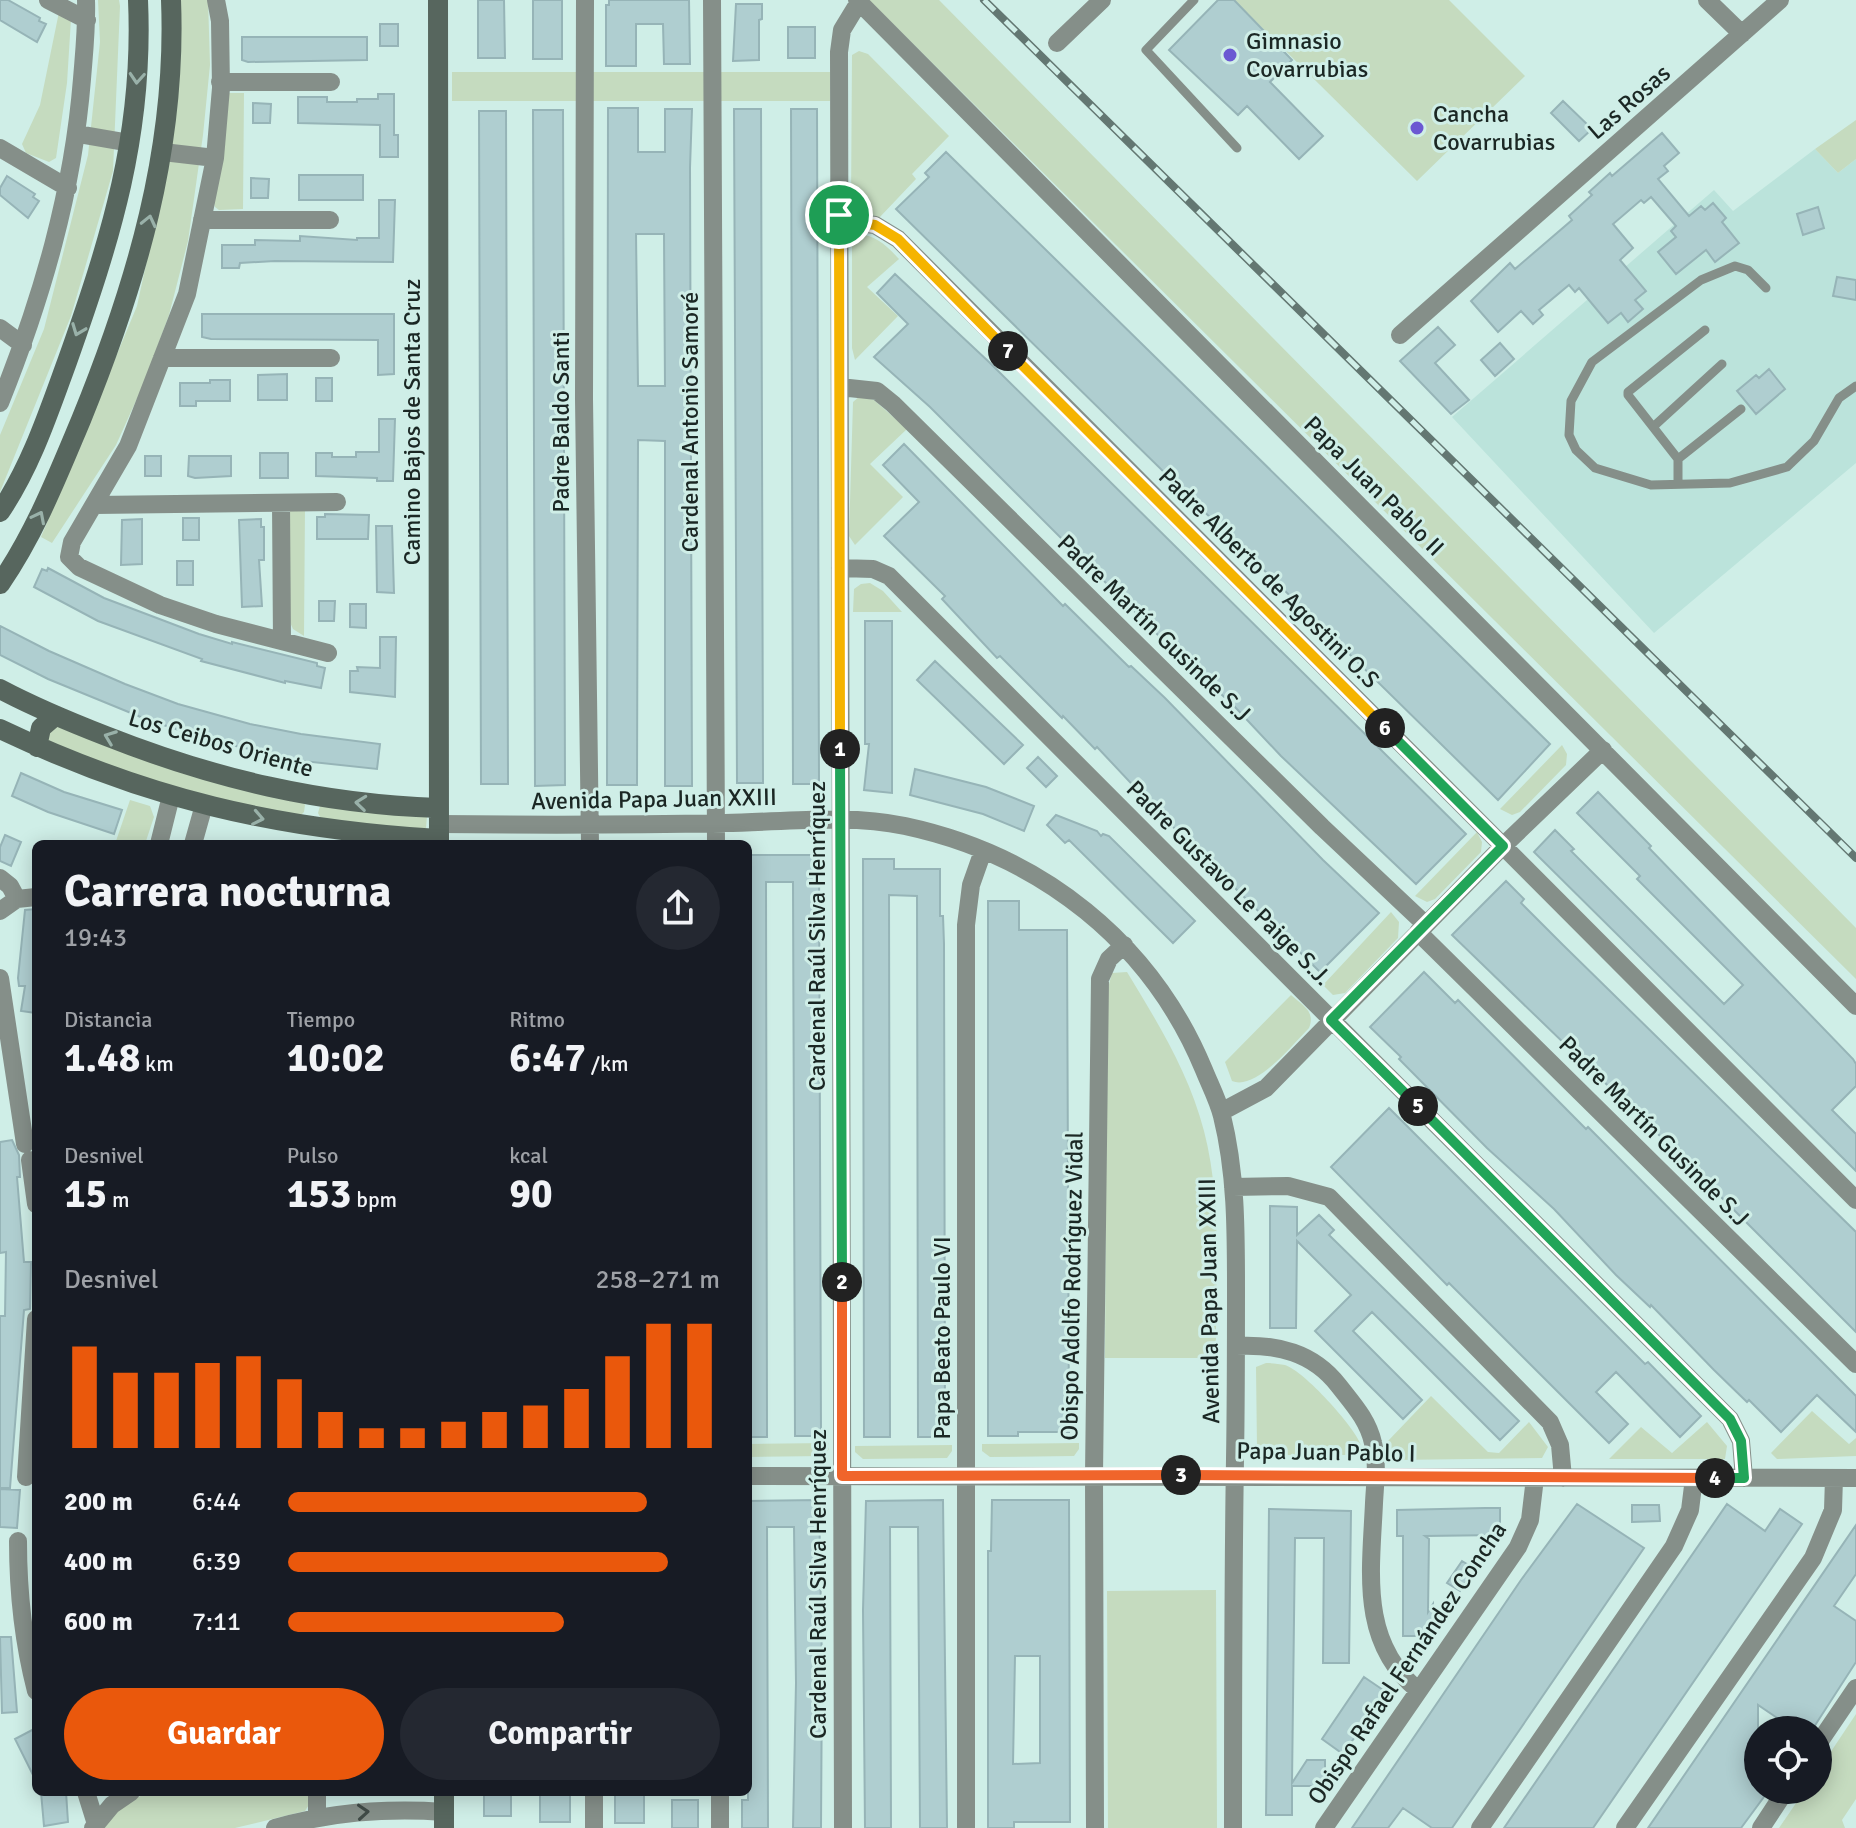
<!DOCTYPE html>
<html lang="es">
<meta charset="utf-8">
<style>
body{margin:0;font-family:Signika,sans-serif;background:#242831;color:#f1f3f6;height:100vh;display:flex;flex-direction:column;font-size:30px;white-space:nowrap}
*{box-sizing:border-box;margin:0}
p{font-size:26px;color:#9ea1a6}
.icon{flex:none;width:44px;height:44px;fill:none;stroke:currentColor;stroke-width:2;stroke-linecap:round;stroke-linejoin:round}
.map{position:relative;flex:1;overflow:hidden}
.sheet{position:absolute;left:32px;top:840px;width:720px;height:956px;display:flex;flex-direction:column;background:#171b24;border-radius:12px;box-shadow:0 4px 20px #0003}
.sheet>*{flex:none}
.controls{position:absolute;left:1744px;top:1716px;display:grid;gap:16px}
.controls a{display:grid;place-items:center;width:88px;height:88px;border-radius:50%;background:#171b24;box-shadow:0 4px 20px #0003;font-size:40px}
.pin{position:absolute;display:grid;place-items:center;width:68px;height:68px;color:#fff;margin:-34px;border:4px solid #fff;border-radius:50%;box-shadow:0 2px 8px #0007}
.km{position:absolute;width:40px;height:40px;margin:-20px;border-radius:50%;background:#222;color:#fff;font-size:22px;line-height:40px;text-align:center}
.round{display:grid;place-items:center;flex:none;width:84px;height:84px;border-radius:42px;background:#242831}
.head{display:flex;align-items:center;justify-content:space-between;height:136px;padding:0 32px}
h1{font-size:44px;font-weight:700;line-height:60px}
.stats{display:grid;grid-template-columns:repeat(3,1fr);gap:12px;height:136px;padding:8px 32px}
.stats div{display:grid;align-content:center}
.stats b{font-size:40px;font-weight:700}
.stats small{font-size:22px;font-weight:400}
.stats p{font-size:22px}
.chart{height:224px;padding:16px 32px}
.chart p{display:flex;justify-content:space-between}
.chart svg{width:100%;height:144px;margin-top:8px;stroke:#ea580c;stroke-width:6}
.button{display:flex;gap:16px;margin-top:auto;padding:16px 32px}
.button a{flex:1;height:92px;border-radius:48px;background:#ea580c;color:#fff;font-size:32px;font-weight:700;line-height:92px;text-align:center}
.button a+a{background:#242831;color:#f1f3f6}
ul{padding:0 32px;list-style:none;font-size:26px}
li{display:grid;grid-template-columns:128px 96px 1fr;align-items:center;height:60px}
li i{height:20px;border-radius:10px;background:#ea580c}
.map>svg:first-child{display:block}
.built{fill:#bbe3db}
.green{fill:#c5dbbf}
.building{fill:#afced0;stroke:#96b4b7;stroke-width:2;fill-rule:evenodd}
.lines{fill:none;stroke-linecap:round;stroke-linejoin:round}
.lane{stroke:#858f89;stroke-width:9}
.street{stroke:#858f89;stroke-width:18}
.secondary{stroke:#57665e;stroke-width:20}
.rail-casing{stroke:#637772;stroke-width:8}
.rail{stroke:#cfeee7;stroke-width:5;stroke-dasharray:15;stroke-linecap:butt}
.oneway{stroke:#99b1a9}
.oneway2{stroke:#404b47}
.split-1-casing{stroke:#fff;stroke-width:16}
.split-2-casing{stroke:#fff;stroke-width:16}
.split-3-casing{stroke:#fff;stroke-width:16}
.split-4-casing{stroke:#fff;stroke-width:16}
.split-5-casing{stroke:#fff;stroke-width:16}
.split-6-casing{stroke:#fff;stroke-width:16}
.split-7-casing{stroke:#fff;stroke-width:16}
.split-8-casing{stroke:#fff;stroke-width:16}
.split-1{stroke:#f5b400;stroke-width:10}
.split-2{stroke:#22a559;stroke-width:10}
.split-3{stroke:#f0652b;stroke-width:10}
.split-4{stroke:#f0652b;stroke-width:10}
.split-5{stroke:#22a559;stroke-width:10}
.split-6{stroke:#22a559;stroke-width:10}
.split-7{stroke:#f5b400;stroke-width:10}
.split-8{stroke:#f5b400;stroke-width:10}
.poi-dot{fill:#6b58d2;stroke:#cfeee7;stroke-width:3}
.labels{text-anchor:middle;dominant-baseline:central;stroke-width:6;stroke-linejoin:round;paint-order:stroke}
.poi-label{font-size:24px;fill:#1b2724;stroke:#cfeee7;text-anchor:start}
.street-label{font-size:24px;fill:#1b2724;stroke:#cfeee7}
</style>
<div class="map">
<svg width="1856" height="1828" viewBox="0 0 1856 1828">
<rect width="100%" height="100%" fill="#cfeee7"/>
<path class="built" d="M1815,149L1838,173L1856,159V463L1654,633L1452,417L1714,190L1733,211Z"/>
<path class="green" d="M98,0H119L120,6L113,171L71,316L0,492V435L44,329L88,155L100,42Z
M179,0H208L210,65L203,135L188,241L169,315L144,383L116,445L52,543L41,537L137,306L168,163L181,34Z
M869,0H939L1856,928V979Z
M1234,0H1449L1525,76L1417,181Z
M59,12L71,19L67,83L56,158L49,162L26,153L22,144L40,105Z
M859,51L868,54L949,136L912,174L916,179L879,218L851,205L852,55Z
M452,72H830V101H452Z
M227,93H244L243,209L219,210L215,207L213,200Z
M1856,120V159L1838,173L1815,149Z
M856,234C876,235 886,245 899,259L867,287L898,316L855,360L852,348V240Z
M860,396L874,400L907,429L870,464L903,497L855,545L849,536L853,402Z
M305,507L304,636L293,629L289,620L290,511Z
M870,583L883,591L902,612H853L854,589L861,584Z
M55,724L302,800L305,805L304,812L300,816L185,792L100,763L49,741L46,738Z
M1562,745L1567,754L1566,765L1520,812L1512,815L1500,809Z
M130,800L150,806L154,817L145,844H115Z
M320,806L427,816L426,828L424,830L321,819L318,813Z
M1477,832L1482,842L1481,852L1435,899L1427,902L1415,896Z
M1391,912L1399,922L1398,938L1345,993L1333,995L1323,985Z
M1127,972C1158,1023 1189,1073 1204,1131C1223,1204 1215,1284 1216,1358H1105L1107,992L1112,973Z
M1291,995C1302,1005 1316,1011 1309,1028C1293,1044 1256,1091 1232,1081L1225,1062Z
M1266,1363C1272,1363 1279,1364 1285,1365C1304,1371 1354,1426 1361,1445L1356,1455H1265L1257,1448L1256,1367Z
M1431,1396L1488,1452L1499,1453L1529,1422L1548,1447L1542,1458L1395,1460L1387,1442Z
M1812,1411L1849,1444L1856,1438V1456L1777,1459L1771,1453Z
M1707,1422L1727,1446L1725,1459H1609L1641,1427L1672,1453Z
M829,1443V1449L824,1456L748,1457V1444Z
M1079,1443V1449L1074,1456L990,1457L982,1451V1444Z
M952,1445V1451L947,1458L863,1459L855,1452V1446Z
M1216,1590L1217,1828H1108L1107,1591Z
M1856,1714V1799L1842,1820L1845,1828H1779L1805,1790H1818V1771Z
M148,1792H310V1803L305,1811L235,1828H104L116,1809Z"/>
<path class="building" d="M0,0H8L40,18L39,21L46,24L37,42L0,20Z
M478,0H504L505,58H478Z
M533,0H562V59H533Z
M609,0H689L690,64H664L663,24H636V66H606V5H609Z
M1218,0H1234L1292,60L1270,82L1323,136L1299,159L1247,106L1238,115L1169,50Z
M736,4H762V19L759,20V60L733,61Z
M380,24H398V46H380Z
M788,27H815V58H788Z
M242,37H367V60L248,62L242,60Z
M378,94H394V135H398V157H380V125L298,123V97H327V102H357V99H378Z
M1563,101L1592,129L1579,141L1551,113Z
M253,103L271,104L270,123H253Z
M608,108H638V152H665V109H692L690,168L692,786H665V441L638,440L637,785H607ZM636,234H664L665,386H638Z
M734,109H761L763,783H737Z
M791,109H817L819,784H793Z
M533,110H563L565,785L535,786Z
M479,111H506L508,784H481Z
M1662,133L1679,153L1664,166L1668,171L1658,179L1689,216L1701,206L1705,210L1713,203L1726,218L1722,222L1739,243L1715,262L1706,250L1676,274L1658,252L1676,237L1671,231L1676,226L1651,197L1644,203L1641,200L1613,224L1633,248L1620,260L1646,291L1635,300L1643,309L1628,322L1621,313L1608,323L1579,288L1575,292L1569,285L1539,310L1543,315L1533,324L1521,311L1498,332L1471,301L1510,263L1515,269L1572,220L1569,216L1592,195L1589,192L1610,173L1612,176Z
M946,152L1550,744L1498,800L896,209L929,177L925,173Z
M299,175H363V200H299Z
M7,176L35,194L33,197L39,201L28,218L0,195V188Z
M251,178L269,179L268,198H251Z
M379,200H395L393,262L275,261L240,263L239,268H222V245H255V240L300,241V236L357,240V238H379Z
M1818,207L1824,228L1803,235L1797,214Z
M895,274L989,362L1466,834L1416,884L1281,756L1234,706L1171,648L930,407L874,357L908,324L877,293Z
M1837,277L1856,280V300L1833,296Z
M202,314H394V374L378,375V340L211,339L202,337Z
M1438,327L1455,345L1435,363L1469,400L1451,414L1400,361Z
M1500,343L1514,359L1495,376L1481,360Z
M1769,369L1785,389L1756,414L1737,391L1756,375L1759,378Z
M287,374V400H258V375Z
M316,378H332V401H316Z
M210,380H230V401H196V406H180V383H210Z
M379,419H395L393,481H377V478L316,476V453H332V457H356V452H379Z
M904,444L1063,606L1065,604L1129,667L1131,666L1165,698L1323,860L1379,913L1320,972L1159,813L1097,747L1095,749L1063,716L1062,718L1000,656L997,658L942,599L945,596L884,536L919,502L883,465Z
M260,453H288V478H260Z
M145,456H161V476H145Z
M189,456H231V476L195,478L188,476Z
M325,514L369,515L368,539H317V517H325Z
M183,518H199V540H183Z
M142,519V564L121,565L122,520Z
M261,519V527H264V560H259L262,606L242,607L239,520Z
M376,526H392L394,593L377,592Z
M177,561H193V585H177Z
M48,568L104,598L199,634L232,644V642L317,663V666L325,668L321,688L285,681V683L201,661L202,659L98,621L34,587L42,569L47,571Z
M319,601H335L334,621H319Z
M350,604H366V628L350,627Z
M865,621H892V793L864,790L869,744H865Z
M0,626L49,651L125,684L178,704L250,724L301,734L380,744L377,769L303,761L213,741L148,720L48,679L0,655Z
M380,637H396L395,697L350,692V671H358L357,667L380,668Z
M935,661L1023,745L1004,764L917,680Z
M1038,757L1057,776L1046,787L1027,768Z
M915,769L986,787L1034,806L1024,831L983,814L910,795Z
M21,773L64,792L122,810L114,834L48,812L12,796Z
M1598,792L1651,846L1649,848L1853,1059L1856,1064V1086L1832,1110L1856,1134V1171L1534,852L1555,830L1574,849L1571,851L1724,1004L1743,985L1637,879L1640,876L1577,813Z
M1056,815L1097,831L1101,836L1103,834L1109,836L1195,921L1173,943L1069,840L1065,843L1047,825Z
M5,835L21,842L11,866L0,861V847Z
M748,855H819L821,1436H795L793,882H766L767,1437H748Z
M863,859H894V869H940V916H943L944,944L945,1437H918L917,896L889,895L890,1437H864Z
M1506,881L1524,899L1521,903L1563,945L1856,1232V1332L1658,1134L1452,935Z
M988,901H1019V930H1067L1069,1432H1018V1436H988Z
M36,909V1013L21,1011L25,986H19L18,978L25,910Z
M1424,972L1455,1003L1458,1000L1586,1129L1588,1127L1856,1396V1432L1817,1395L1781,1432L1749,1400L1747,1402L1714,1370L1651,1305L1650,1307L1616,1275L1554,1209L1487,1148L1399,1059L1401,1057L1370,1027Z
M1389,1108L1645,1364L1648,1362L1701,1416L1680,1437L1616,1372L1596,1392L1628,1424L1609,1443L1449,1283L1447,1285L1331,1167Z
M12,1140L19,1155L20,1177H17L24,1262H31L30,1309L24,1310L10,1488H0V1316H5L6,1252L0,1253V1142Z
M1270,1206L1297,1207V1235L1319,1215L1334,1230L1329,1235L1519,1421L1500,1440L1372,1312L1353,1331L1422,1400L1403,1419L1315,1331L1351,1295L1297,1241L1296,1328H1270Z
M0,1489L20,1490L17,1528L0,1527Z
M819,1500L822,1667L821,1828H793L796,1683L794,1527H767L768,1828H742V1800H748V1501Z
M943,1500L947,1828H920L918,1527H890L891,1828H865L863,1610L866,1501Z
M992,1500H1069L1070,1822H1014V1828H988V1551H991ZM1015,1656H1040V1763L1013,1764Z
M1577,1504L1644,1548L1490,1773L1452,1828H1432L1403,1808L1388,1828H1352L1521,1580Z
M1727,1504L1765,1531L1780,1509L1802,1524L1593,1828H1504Z
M1632,1505H1659L1660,1521L1632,1522Z
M1485,1508H1500V1535L1425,1536L1429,1539L1428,1612L1433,1604V1636H1403V1536H1397V1510Z
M1269,1509L1351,1511L1349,1663H1323L1324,1538H1295L1292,1783L1307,1760H1325V1786H1292V1815H1266Z
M1856,1525V1574L1834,1606L1856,1621V1662L1812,1730H1795L1758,1705V1790H1769L1741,1828H1648Z
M1462,1561L1475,1569L1460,1591L1447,1583Z
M0,1637H11L17,1712L2,1713Z
M1364,1677L1386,1692L1343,1754L1322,1739Z
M36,1728V1781L15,1739Z
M41,1792H66L68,1822L44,1826Z
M484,1792H511V1816H484Z
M540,1792H570V1822H540Z
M615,1792H644V1823H615Z
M672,1800H698V1828H672Z"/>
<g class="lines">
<path class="lane" d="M1194,0L1146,50L1237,148
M1766,288L1748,270L1735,266L1701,280L1592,362L1571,401L1569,435L1576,450L1595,468L1651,485L1730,483L1787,467L1814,441L1839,398L1856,386
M1653,427L1722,364
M1678,459L1741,409
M1678,484V459L1628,395V392L1705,330"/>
<path class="street" d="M48,0L87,20
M216,0L220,21L221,88L215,158L187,294L128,446L72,542L69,557L79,567L160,605L216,624L328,653
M585,0L584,399L590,844
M712,0L716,844
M857,0L1856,1006
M1707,0L1742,34
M1057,43L1102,0
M220,82H331
M78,134L130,143
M0,148L68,188
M163,152L215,158
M839,215L853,222L875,225L898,239L1856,1200
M202,220H330
M0,328L23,345
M1400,335L1780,0
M162,358H331
M840,387L877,391L893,404L1322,827L1425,924
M0,403C42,298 73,192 82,79C84,53 87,27 86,0
M281,503L282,641
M95,505L337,502
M840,568L873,569L889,576L1730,1419L1741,1441L1744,1478
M438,824C534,825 630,825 725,823C784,822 848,814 905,826C1041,855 1151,942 1204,1070C1210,1085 1218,1100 1222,1116C1236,1172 1236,1230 1236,1287C1236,1344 1236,1402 1235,1459C1233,1582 1233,1705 1233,1828
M159,844L171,796
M193,844L204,805
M0,878L10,886L17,899
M0,911L17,899L36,897
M1418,932L1856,1364
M0,978L25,1144
M1221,1112L1266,1088L1503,846L1603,750
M30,1160L36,1204
M1233,1187L1288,1186L1329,1197L1550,1422L1560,1445L1563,1478
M1236,1346C1277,1344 1313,1352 1339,1386C1353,1404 1368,1420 1373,1443C1378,1463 1375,1483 1374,1503C1371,1571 1359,1642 1418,1690
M748,1476L1856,1478
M26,1477L36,1319
M18,1541C18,1593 23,1641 36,1691
M1818,1744L1856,1688
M86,1792L96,1824
M594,1792V1828
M720,1792V1828
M317,1818V1792
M93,1828L112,1805L131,1792
M275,1828C331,1812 386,1808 444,1812
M843,1828L839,52L842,30L859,2
M966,1828V925L971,885L983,851
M1095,1828L1094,1475L1100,979L1109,959L1124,945
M1324,1828L1518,1547L1530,1520L1535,1478
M1480,1828L1674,1546L1690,1510L1694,1478
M1625,1828L1813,1558L1833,1510L1834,1478
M1761,1828L1786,1790"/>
<path class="secondary" d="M438,0L439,844
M0,512C31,466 48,414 67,362C111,238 144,134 138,0
M0,584C35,533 57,477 81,420C136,285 177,148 171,0
M0,689C34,707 70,722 106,736C215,779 321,804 438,808
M0,729C147,799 276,829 438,839
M37,747L41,728L55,716
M444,1792V1828"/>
<defs>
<path id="rail" d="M984,0L1856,858"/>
</defs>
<use href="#rail" class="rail-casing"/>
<use href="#rail" class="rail"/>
</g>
<defs><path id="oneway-chevron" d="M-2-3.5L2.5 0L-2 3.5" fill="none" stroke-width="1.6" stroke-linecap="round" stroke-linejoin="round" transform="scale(2)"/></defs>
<g class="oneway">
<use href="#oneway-chevron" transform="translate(137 78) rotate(94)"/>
<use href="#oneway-chevron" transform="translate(149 221) rotate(-77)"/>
<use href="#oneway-chevron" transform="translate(78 330) rotate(111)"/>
<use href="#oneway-chevron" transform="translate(39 517) rotate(-63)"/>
<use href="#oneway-chevron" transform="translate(110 737) rotate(-159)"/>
<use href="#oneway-chevron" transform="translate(361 803) rotate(-174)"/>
<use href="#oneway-chevron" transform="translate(258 818) rotate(11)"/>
</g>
<use class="oneway2" href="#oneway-chevron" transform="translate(363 1812) rotate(-4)"/>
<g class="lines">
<defs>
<path id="split-1" d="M839,215L840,749"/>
<path id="split-2" d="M840,749L842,1282"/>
<path id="split-3" d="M842,1282V1476L1181,1475"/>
<path id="split-4" d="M1181,1475L1715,1478"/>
<path id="split-5" d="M1418,1106L1730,1419L1741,1441L1744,1478H1715"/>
<path id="split-6" d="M1385,728L1503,846L1331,1020L1418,1106"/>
<path id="split-7" d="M1008,351L1385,728"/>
<path id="split-8" d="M839,215L853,222L875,225L898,239L1008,351"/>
</defs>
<use href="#split-1" class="split-1-casing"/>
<use href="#split-2" class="split-2-casing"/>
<use href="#split-3" class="split-3-casing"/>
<use href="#split-4" class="split-4-casing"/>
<use href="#split-5" class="split-5-casing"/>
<use href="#split-6" class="split-6-casing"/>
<use href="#split-7" class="split-7-casing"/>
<use href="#split-8" class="split-8-casing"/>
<use href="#split-1" class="split-1"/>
<use href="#split-2" class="split-2"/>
<use href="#split-3" class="split-3"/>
<use href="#split-4" class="split-4"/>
<use href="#split-5" class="split-5"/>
<use href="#split-6" class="split-6"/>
<use href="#split-7" class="split-7"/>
<use href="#split-8" class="split-8"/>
</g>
<g class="poi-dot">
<circle cx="1230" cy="55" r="8"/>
<circle cx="1417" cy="128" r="8"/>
</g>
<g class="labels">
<g class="poi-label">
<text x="1246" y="41">Gimnasio<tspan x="1246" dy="28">Covarrubias</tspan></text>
<text x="1433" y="114">Cancha<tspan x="1433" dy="28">Covarrubias</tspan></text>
</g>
<g class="street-label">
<text transform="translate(1629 102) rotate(-41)">Las Rosas</text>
<text transform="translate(412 422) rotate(-90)">Camino Bajos de Santa Cruz</text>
<text transform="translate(561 422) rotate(-90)">Padre Baldo Santi</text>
<text transform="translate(690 422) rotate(-90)">Cardenal Antonio Samoré</text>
<text transform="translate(1374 486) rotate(45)">Papa Juan Pablo II</text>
<text transform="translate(1269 578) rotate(45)">Padre Alberto de Agostini O.S</text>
<text transform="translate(1154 628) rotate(44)">Padre Martín Gusinde S.J</text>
<text transform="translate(221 743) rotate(16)">Los Ceibos Oriente</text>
<text transform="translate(654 799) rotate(-1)">Avenida Papa Juan XXIII</text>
<text transform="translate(1229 883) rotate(45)">Padre Gustavo Le Paige S.J.</text>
<text transform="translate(817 936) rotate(-90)">Cardenal Raúl Silva Henríquez</text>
<text transform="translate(1654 1131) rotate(45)">Padre Martín Gusinde S.J</text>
<text transform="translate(1072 1286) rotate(-89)">Obispo Adolfo Rodríguez Vidal</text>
<text transform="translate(1209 1301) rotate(-91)">Avenida Papa Juan XXIII</text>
<text transform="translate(942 1338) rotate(-90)">Papa Beato Paulo VI</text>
<text transform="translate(1326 1452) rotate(1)">Papa Juan Pablo I</text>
<text transform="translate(818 1584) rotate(-90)">Cardenal Raúl Silva Henríquez</text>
<text transform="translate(1407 1663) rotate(-56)">Obispo Rafael Fernández Concha</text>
</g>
</g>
</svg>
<div class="controls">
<a><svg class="icon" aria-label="locate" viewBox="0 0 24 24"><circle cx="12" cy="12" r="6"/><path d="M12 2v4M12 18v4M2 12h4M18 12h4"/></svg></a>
</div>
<div class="pin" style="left:839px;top:215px;background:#1e9e55"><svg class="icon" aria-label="arrive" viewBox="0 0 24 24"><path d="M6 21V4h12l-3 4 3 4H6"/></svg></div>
<b class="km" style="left:840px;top:749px">1</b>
<b class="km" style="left:842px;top:1282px">2</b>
<b class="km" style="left:1181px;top:1475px">3</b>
<b class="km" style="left:1715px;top:1478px">4</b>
<b class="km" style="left:1418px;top:1106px">5</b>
<b class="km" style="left:1385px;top:728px">6</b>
<b class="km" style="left:1008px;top:351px">7</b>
<section class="sheet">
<div class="head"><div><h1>Carrera nocturna</h1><p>19:43</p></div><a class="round"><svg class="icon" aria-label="share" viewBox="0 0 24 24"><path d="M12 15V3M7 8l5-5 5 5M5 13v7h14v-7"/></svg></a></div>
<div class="stats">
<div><p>Distancia</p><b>1.48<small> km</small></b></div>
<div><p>Tiempo</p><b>10:02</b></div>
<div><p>Ritmo</p><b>6:47<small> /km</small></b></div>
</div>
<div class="stats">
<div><p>Desnivel</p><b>15<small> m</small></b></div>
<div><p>Pulso</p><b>153<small> bpm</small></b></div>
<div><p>kcal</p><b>90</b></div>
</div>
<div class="chart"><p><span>Desnivel</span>258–271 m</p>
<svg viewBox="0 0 160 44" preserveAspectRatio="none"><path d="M5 44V13M15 44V21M25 44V21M35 44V18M45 44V16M55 44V23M65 44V33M75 44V38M85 44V38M95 44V36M105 44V33M115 44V31M125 44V26M135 44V16M145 44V6M155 44V6"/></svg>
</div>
<ul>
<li><b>200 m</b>6:44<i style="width:83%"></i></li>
<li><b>400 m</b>6:39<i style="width:88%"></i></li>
<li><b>600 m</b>7:11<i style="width:64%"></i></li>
</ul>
<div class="button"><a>Guardar</a><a>Compartir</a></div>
</section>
</div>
